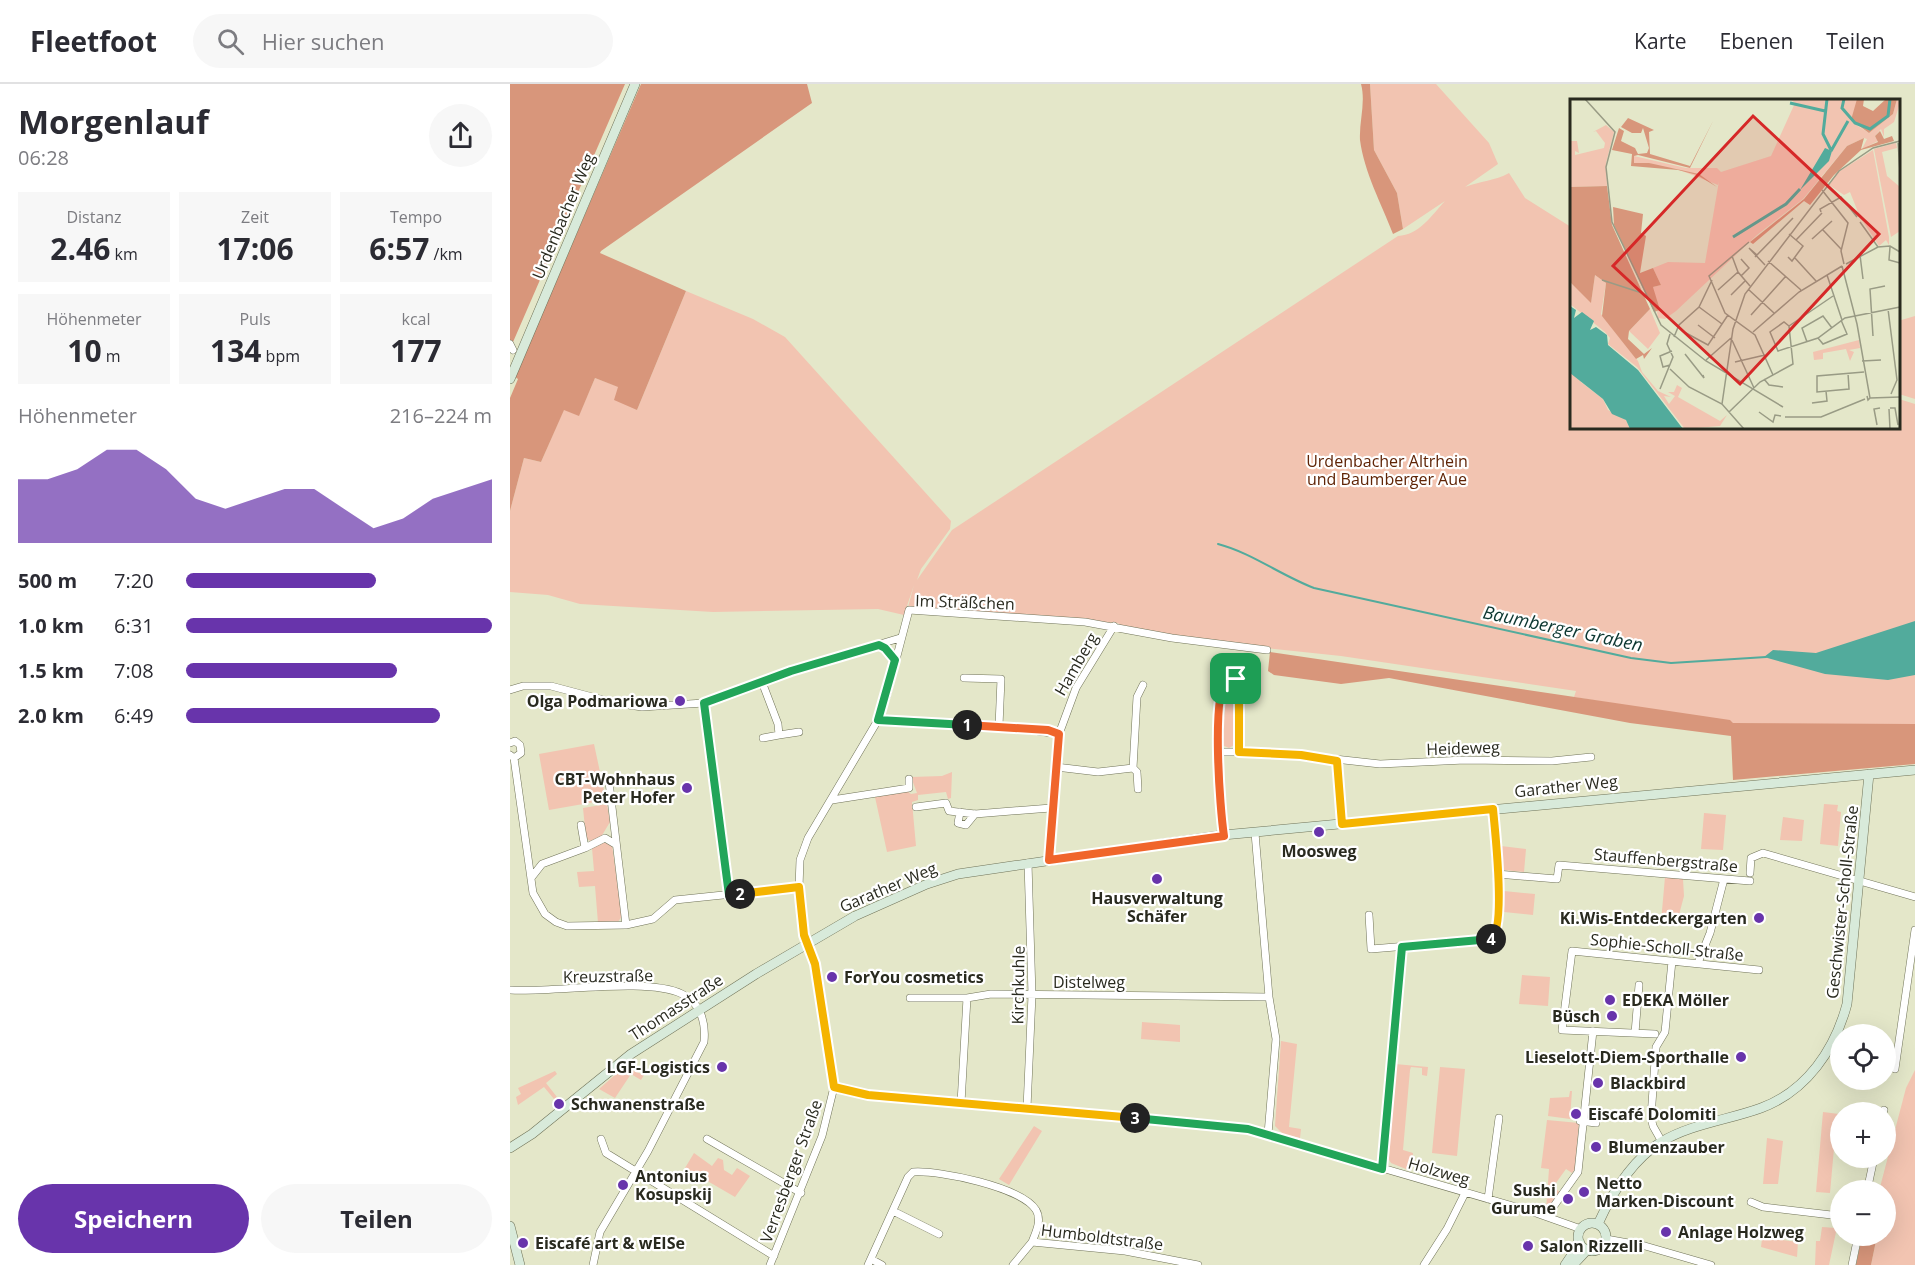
<!DOCTYPE html>
<html lang="de">
<meta charset="utf-8">
<style>
body{margin:0;font-family:"Open Sans",sans-serif;background:#f7f7f7;color:#2b2b33;height:100vh;display:flex;flex-direction:column;font-size:22px;white-space:nowrap}
*{box-sizing:border-box;margin:0}
p{font-size:20px;color:#7c7c81}
.icon{flex:none;width:33px;height:33px;fill:none;stroke:currentColor;stroke-width:2;stroke-linecap:round;stroke-linejoin:round}
.map{position:relative;flex:1;overflow:hidden}
.drawer{display:flex;flex-direction:column;background:#fff;width:510px}
.drawer>*{flex:none}
.fabs{position:absolute;left:1320px;top:940px;display:grid;gap:12px}
.fabs a{display:grid;place-items:center;width:66px;height:66px;border-radius:50%;background:#fff;box-shadow:0 6px 24px #0002;font-size:30px}
.pin{position:absolute;display:grid;place-items:center;width:51px;height:51px;color:#fff;margin:-26px;border-radius:12px;box-shadow:0 3px 9px #0006}
.km{position:absolute;width:30px;height:30px;margin:-15px;border-radius:50%;background:#222;color:#fff;font-size:16px;line-height:30px;text-align:center}
.round{display:grid;place-items:center;flex:none;width:63px;height:63px;border-radius:32px;background:#f7f7f7}
.head{display:flex;align-items:center;justify-content:space-between;height:102px;padding:0 18px}
h1{font-size:33px;font-weight:700;line-height:45px}
.stats{display:grid;grid-template-columns:repeat(3,1fr);gap:9px;height:102px;padding:6px 18px}
.stats div{display:grid;align-content:center;border-radius:0px;background:#f7f7f7;text-align:center}
.stats b{font-size:30px;font-weight:700}
.stats small{font-size:16px;font-weight:400}
.stats p{font-size:16px}
.chart{height:168px;padding:12px 18px}
.chart p{display:flex;justify-content:space-between}
.chart svg{width:100%;height:108px;margin-top:6px;fill:#6834ab;opacity:.7}
.primary-button{display:flex;gap:12px;margin-top:auto;padding:12px 18px}
.primary-button a{flex:1;height:69px;border-radius:36px;background:#6834ab;color:#fff;font-size:24px;font-weight:700;line-height:69px;text-align:center}
.primary-button a+a{background:#f7f7f7;color:#2b2b33}
ul{padding:0 18px;list-style:none;font-size:20px}
li{display:grid;grid-template-columns:96px 72px 1fr;align-items:center;height:45px}
li i{height:15px;border-radius:8px;background:#6834ab}
header{display:flex;align-items:center;gap:36px;box-sizing:border-box;height:84px;padding:0 30px;background:#fff;border-bottom:2px solid #e1e1e2}
header strong{font-size:28px}
nav{display:flex;gap:33px;margin-inline-start:auto;font-size:21px}
.search{width:420px;height:54px;background:#f7f7f7;display:flex;align-items:center;gap:15px;box-sizing:border-box;padding:0 21px;border-radius:33px;color:#7c7c81;font-size:22px}
main{display:flex;flex:1;min-height:0}
.map>svg:first-child{display:block}
.green{fill:#f2c4b1}
.forest{fill:#d8967b}
.water{fill:#52ab9c}
.lines{fill:none;stroke-linecap:round;stroke-linejoin:round}
.stream{stroke:#52ab9c;stroke-width:2}
.street-casing{stroke:#707358;stroke-width:8}
.secondary-casing{stroke:#707358;stroke-width:10}
.street{stroke:#fff;stroke-width:7}
.secondary{stroke:#d8eada;stroke-width:9}
.split-1-casing{stroke:#fff;stroke-width:12}
.split-2-casing{stroke:#fff;stroke-width:12}
.split-3-casing{stroke:#fff;stroke-width:12}
.split-4-casing{stroke:#fff;stroke-width:12}
.split-5-casing{stroke:#fff;stroke-width:12}
.split-1{stroke:#f0652b;stroke-width:8}
.split-2{stroke:#22a559;stroke-width:8}
.split-3{stroke:#f5b400;stroke-width:8}
.split-4{stroke:#22a559;stroke-width:8}
.split-5{stroke:#f5b400;stroke-width:8}
.poi-dot{fill:#6834ab;stroke:#fff;stroke-width:2}
.labels{text-anchor:middle;dominant-baseline:central;stroke-width:4.5;stroke-linejoin:round;paint-order:stroke}
.street-label{font-size:16px;fill:#292a1f;stroke:#fff}
.park-label{font-size:16px;fill:#5f2406;stroke:#fff}
.poi-label{font-size:16px;font-weight:bold;fill:#292a1f;stroke:#fff;text-anchor:start}
.water-label{font-size:18px;font-style:italic;fill:#0c3731;stroke:#fff}
.inset-river{fill:none;stroke:#52ab9c;stroke-width:3}
.inset-road{fill:none;stroke:#999b85;stroke-width:1.5}
.view{fill:#d62828;fill-opacity:0.15;stroke:#d62828;stroke-width:3}
.inset-edge{fill:none;stroke:#292a1f;stroke-width:3}
</style>
<header>
<strong>Fleetfoot</strong>
<div class="search"><svg class="icon" aria-label="search" viewBox="0 0 24 24"><circle cx="10" cy="10" r="6"/><path d="M15 15l6 6"/></svg>Hier suchen</div>
<nav><a>Karte</a><a>Ebenen</a><a>Teilen</a></nav>
</header>
<main>
<section class="drawer">
<div class="head"><div><h1>Morgenlauf</h1><p>06:28</p></div><a class="round"><svg class="icon" aria-label="share" viewBox="0 0 24 24"><path d="M12 15V3M7 8l5-5 5 5M5 13v7h14v-7"/></svg></a></div>
<div class="stats">
<div><p>Distanz</p><b>2.46<small> km</small></b></div>
<div><p>Zeit</p><b>17:06</b></div>
<div><p>Tempo</p><b>6:57<small> /km</small></b></div>
</div>
<div class="stats">
<div><p>Höhenmeter</p><b>10<small> m</small></b></div>
<div><p>Puls</p><b>134<small> bpm</small></b></div>
<div><p>kcal</p><b>177</b></div>
</div>
<div class="chart"><p><span>Höhenmeter</span>216–224 m</p>
<svg viewBox="0 0 160 44" preserveAspectRatio="none"><path d="M0 44V18L10 18L20 14L30 6L40 6L50 14L60 26L70 30L80 26L90 22L100 22L110 30L120 38L130 34L140 26L150 22L160 18V44z"/></svg>
</div>
<ul>
<li><b>500 m</b>7:20<i style="width:62%"></i></li>
<li><b>1.0 km</b>6:31<i style="width:100%"></i></li>
<li><b>1.5 km</b>7:08<i style="width:69%"></i></li>
<li><b>2.0 km</b>6:49<i style="width:83%"></i></li>
</ul>
<div class="primary-button"><a>Speichern</a><a>Teilen</a></div>
</section>
<div class="map">
<svg width="1405" height="1181" viewBox="0 0 1405 1181">
<rect width="100%" height="100%" fill="#e4e7c9"/>
<path class="green" d="M860,0H926L979,59L988,80L955,103C970,97 985,97 999,89L1015,114L1061,143L1062,344H1388L1389,315L1405,320V640L1360,643L1223,639L1064,613L1066,607L831,572L716,560L612,544L608,539L398,523L404,501L394,531L368,525L203,528L70,520L38,511L0,508V427L14,374L31,378L54,325L69,331L85,294L109,303L127,326L176,207L243,235L275,253L441,437L440,445L411,485L407,496L442,446L888,152C909,151 921,132 935,117L893,145L887,109L864,66Z
M1405,232V315L1389,310L1388,237Z
M719,598L724,600L725,605L726,654L724,661L719,664L712,661L715,601Z
M84,660L96,716L39,726L29,670Z
M442,688L441,714L438,715L436,708L408,711V716L402,718L406,762L377,768L365,713L397,707L401,710L407,709L401,693L432,692Z
M97,720L100,738L91,753L80,757L76,754L73,724Z
M1314,720L1328,721L1327,727L1331,728L1328,762L1310,760Z
M1194,729L1216,731L1213,766L1191,765Z
M1273,733L1294,736L1292,757L1270,756Z
M95,757L102,761L112,832L108,838L88,839L85,802L69,803L67,788L84,787L82,764Z
M991,762L1016,765L1014,788L993,786Z
M1155,793L1173,795L1174,812L1166,842L1151,838Z
M994,807L1025,810L1023,831L994,828Z
M1012,891L1040,893L1038,922L1009,920Z
M632,938L670,941V958L631,955Z
M771,957L787,960L779,1043L791,1045L790,1054L773,1050L765,1042Z
M885,980L918,983L917,992L912,991V984L901,983L900,986L893,1066L903,1069L901,1087L881,1079L878,1074Z
M114,983L134,991L131,996L121,990L105,1014L89,1005Z
M930,983L955,985L947,1072L922,1069Z
M1405,986V1181H1361L1367,1152H1376V1107H1369L1396,1004Z
M45,987L47,990L36,999L47,1013L44,1015L34,1003L8,1021L6,1013L11,1010L8,1004Z
M1060,1007H1062L1060,1035L1038,1032L1040,1014L1059,1013Z
M1313,1028L1329,1030L1330,1053H1325L1320,1109L1306,1108Z
M1037,1036L1069,1039L1065,1085L1062,1089L1056,1085L1043,1103L1050,1108L1036,1126L1039,1085L1031,1084Z
M524,1042L532,1047L499,1101L489,1095Z
M1257,1054L1273,1057L1268,1100H1253Z
M184,1069L202,1082L208,1074L213,1076L214,1086L222,1091L227,1084L240,1092L225,1113L175,1084Z
M1312,1143L1326,1144V1148L1319,1181H1305L1306,1157H1310Z
M1255,1154L1288,1158L1287,1173L1251,1163L1252,1155Z"/>
<path class="forest" d="M0,0H115L0,265Z
M131,0H297L302,19L91,167L90,169L176,207L127,326L104,316L108,303L85,294L69,332L54,326L31,378L14,374L0,427V314L8,295L5,293Z
M851,0H860L864,66L887,109L893,145L883,150C872,121 854,88 850,56C849,37 856,19 851,0Z
M760,568L1220,636L1223,639L1405,640V680L1223,696L1221,652L1120,639L879,594L831,600L764,591L758,587Z
M1352,1152H1367L1361,1181H1346Z"/>
<path class="water" d="M1405,537V591L1378,596L1315,590L1254,573L1263,566L1306,569Z"/>
<g class="lines">
<path class="stream" d="M708,460C742,469 770,491 804,504L1121,574L1161,579L1256,573"/>
<defs>
<path id="street" d="M0,260L3,266
M369,561L382,570L385,576
M454,594L491,595L489,642
M252,598L268,640L269,651L253,654
M0,606L13,602H41L105,619L132,623L194,619L281,587L390,554
M194,619L219,811
M368,636L489,642L549,650
M269,651L289,648
M0,659L5,657L10,661L11,669L4,674
M708,668H761L870,680L955,676L1042,677L1081,673
M0,671L4,674L23,809L35,830L46,838L57,842L116,841L143,835L165,816L289,803
M827,677L832,740
M546,683L588,688L623,684L627,613L633,601
M623,684L627,688L628,705
M99,698L116,841
M322,716L399,704V695
M406,723L436,719L439,727L465,730L541,724
M450,728L448,739L456,741L465,730
M71,741L75,764
M745,749L759,913L766,955L758,1050
M713,751L708,668L712,600L717,594L722,593L729,600V668
M539,776L549,650L566,604L604,542
M1240,789L1241,774L1253,769L1405,813
M987,790L1047,795L1049,781L1240,797
M21,794L32,780L75,764L95,754L105,760
M859,831L861,865L982,855L985,852L989,829L983,725
M1188,879L1200,849L1214,795
M0,906C44,909 137,893 172,910C191,919 196,939 194,958L138,1067L90,1148L83,1181
M400,914H457L481,910L759,913
M1125,949L1129,901
M1145,950L1052,946L1062,867L1249,886
M1385,985L1405,846
M324,1003L358,1011L738,1045L1023,1128L1071,1145
M451,1019L457,914
M517,1024L522,911L518,779
M1373,1029L1374,1026
M1070,1037L1086,1039
M91,1055L96,1069L264,1172
M197,1055L291,1109
M1152,1058L1143,1042L1141,1033L1146,963L1155,948L1162,877
M872,1085L893,863
M1357,1107L1364,1074
M978,1115L989,1034
M1241,1118L1253,1123L1330,1132
M383,1127L429,1150
M1039,1133L1041,1126L1068,1088L1083,947
M1096,1155L1135,1162L1201,1181
M361,1175L372,1181
M260,1181L312,1052L324,1003L305,880L294,851L289,803L290,776L298,754L368,636L376,614L399,526L575,538L662,554L757,566
M358,1181L398,1093L403,1088C429,1086 512,1103 526,1126C532,1136 526,1148 522,1158
M503,1181L522,1158L615,1167L688,1181
M914,1181L937,1145L955,1109
M1342,1181L1348,1152"/>
<path id="secondary" d="M0,295L125,0
M0,1064L22,1050L121,970L246,890L345,832L417,800L448,790L713,751L1405,686
M1068 1153a14 14 0 1 1 28 0a14 14 0 1 1-28 0Z
M1088,1140C1102,1109 1122,1076 1151,1058C1181,1040 1218,1036 1251,1024C1297,1007 1325,965 1337,920L1359,690
M0,1142L10,1181
M1055,1181L1070,1159
M1063,1181L1077,1166"/>
</defs>
<use href="#street" class="street-casing"/>
<use href="#secondary" class="secondary-casing"/>
<use href="#street" class="street"/>
<use href="#secondary" class="secondary"/>
</g>
<g class="lines">
<defs>
<path id="split-1" d="M457,641L538,646L549,650L539,776L714,752C710,726 701,610 717,594L726,595"/>
<path id="split-2" d="M230,810L219,811L194,619L281,587L369,561L375,564L385,576L368,636L457,641"/>
<path id="split-3" d="M230,810L289,803L294,851L305,880L324,1003L358,1011L625,1034"/>
<path id="split-4" d="M625,1034L738,1045L872,1085L892,863L981,855"/>
<path id="split-5" d="M726,595L729,608V668L791,671L827,677L832,740L983,725C985,746 996,845 981,855"/>
</defs>
<use href="#split-1" class="split-1-casing"/>
<use href="#split-2" class="split-2-casing"/>
<use href="#split-3" class="split-3-casing"/>
<use href="#split-4" class="split-4-casing"/>
<use href="#split-5" class="split-5-casing"/>
<use href="#split-1" class="split-1"/>
<use href="#split-2" class="split-2"/>
<use href="#split-3" class="split-3"/>
<use href="#split-4" class="split-4"/>
<use href="#split-5" class="split-5"/>
</g>
<g class="poi-dot">
<circle cx="170" cy="617" r="6"/>
<circle cx="177" cy="704" r="6"/>
<circle cx="809" cy="748" r="6"/>
<circle cx="647" cy="795" r="6"/>
<circle cx="1249" cy="834" r="6"/>
<circle cx="322" cy="893" r="6"/>
<circle cx="1100" cy="916" r="6"/>
<circle cx="1102" cy="932" r="6"/>
<circle cx="1231" cy="973" r="6"/>
<circle cx="212" cy="983" r="6"/>
<circle cx="1088" cy="999" r="6"/>
<circle cx="49" cy="1020" r="6"/>
<circle cx="1066" cy="1030" r="6"/>
<circle cx="1086" cy="1063" r="6"/>
<circle cx="113" cy="1101" r="6"/>
<circle cx="1074" cy="1108" r="6"/>
<circle cx="1058" cy="1115" r="6"/>
<circle cx="1156" cy="1148" r="6"/>
<circle cx="13" cy="1159" r="6"/>
<circle cx="1018" cy="1162" r="6"/>
</g>
<g class="labels">
<g class="street-label">
<text transform="translate(53 132) rotate(-67)">Urdenbacher Weg</text>
<text transform="translate(455 518) rotate(2)">Im Sträßchen</text>
<text transform="translate(566 580) rotate(-60)">Hamberg</text>
<text transform="translate(953 664) rotate(-2)">Heideweg</text>
<text transform="translate(1056 702) rotate(-6)">Garather Weg</text>
<text transform="translate(1156 776) rotate(5)">Stauffenbergstraße</text>
<text transform="translate(378 803) rotate(-23)">Garather Weg</text>
<text transform="translate(1332 818) rotate(-84)">Geschwister-Scholl-Straße</text>
<text transform="translate(1157 863) rotate(6)">Sophie-Scholl-Straße</text>
<text transform="translate(98 892) rotate(-1)">Kreuzstraße</text>
<text x="579" y="898">Distelweg</text>
<text transform="translate(508 901) rotate(-89)">Kirchkuhle</text>
<text transform="translate(166 923) rotate(-33)">Thomasstraße</text>
<text transform="translate(281 1087) rotate(-70)">Verresberger Straße</text>
<text transform="translate(929 1087) rotate(16)">Holzweg</text>
<text transform="translate(592 1153) rotate(7)">Humboldtstraße</text>
</g>
<g class="park-label">
<text x="877" y="377">Urdenbacher Altrhein<tspan x="877" dy="18">und Baumberger Aue</tspan></text>
</g>
<g class="poi-label">
<text x="158" y="617" text-anchor="end">Olga Podmariowa</text>
<text x="165" y="695" text-anchor="end">CBT-Wohnhaus<tspan x="165" dy="18">Peter Hofer</tspan></text>
<text x="809" y="767" text-anchor="middle">Moosweg</text>
<text x="647" y="814" text-anchor="middle">Hausverwaltung<tspan x="647" dy="18">Schäfer</tspan></text>
<text x="1237" y="834" text-anchor="end">Ki.Wis-Entdeckergarten</text>
<text x="334" y="893">ForYou cosmetics</text>
<text x="1112" y="916">EDEKA Möller</text>
<text x="1090" y="932" text-anchor="end">Büsch</text>
<text x="1219" y="973" text-anchor="end">Lieselott-Diem-Sporthalle</text>
<text x="200" y="983" text-anchor="end">LGF-Logistics</text>
<text x="1100" y="999">Blackbird</text>
<text x="61" y="1020">Schwanenstraße</text>
<text x="1078" y="1030">Eiscafé Dolomiti</text>
<text x="1098" y="1063">Blumenzauber</text>
<text x="125" y="1092">Antonius<tspan x="125" dy="18">Kosupskij</tspan></text>
<text x="1086" y="1099">Netto<tspan x="1086" dy="18">Marken-Discount</tspan></text>
<text x="1046" y="1106" text-anchor="end">Sushi<tspan x="1046" dy="18">Gurume</tspan></text>
<text x="1168" y="1148">Anlage Holzweg</text>
<text x="25" y="1159">Eiscafé art &amp; wEISe</text>
<text x="1030" y="1162">Salon Rizzelli</text>
</g>
<g class="water-label">
<text transform="translate(1053 544) rotate(12)">Baumberger Graben</text>
</g>
</g>
<g transform="translate(1060 15)">
<rect width="330" height="330" fill="#e4e7c9"/>
<path d="M220,0H255V13L257,0H291L284,24L280,22L299,34L323,15L327,0L330,4L324,23L314,30V38L311,30L305,37L308,42L292,50L297,40L294,39L277,47L233,100L187,136L106,212L95,220L88,219L83,188L91,186L83,169L98,163L135,164L149,82L148,86L107,70L63,65L64,57L116,69H147L151,73L201,57L225,4ZM36,26L44,33L36,64L37,87L0,88V42H7L9,54L5,52V56L34,49L35,44L26,32L23,33ZM326,44L327,49L312,53L317,77L330,88V132L321,138L304,50ZM303,51L319,138V146L316,141L309,147L290,118L280,93L274,96L259,86L267,74ZM25,176L36,184L31,215L68,262L72,273L88,292L101,298L94,297L99,305L105,297L98,293H104L107,286L112,289L108,298L150,322L157,316L150,327L115,330L67,268L38,245L40,239L35,233L0,205V183L21,203ZM80,210L90,234L78,250L59,232ZM289,241L290,249L279,251L284,253L280,262L276,250L253,254V260L244,261L243,253ZM0,274L13,279L11,283L33,300L38,311L56,321L60,330H0Z" fill="#f2c4b1"/>
<path d="M287,0H294L293,7L303,12L316,0H327L323,15L299,34L281,21ZM58,19L84,31L79,33L80,55L120,67L143,22L120,69L68,56L64,57V64H79L129,75L147,88L127,76L108,71L61,67L62,55L42,51L49,29L54,32L51,42L65,49L68,55L77,54L79,49L73,29L71,34H62L51,28ZM310,32L314,40L322,37L324,42L291,51L264,76L240,106L234,102L183,145L180,143L234,100L277,47L294,39L291,50L308,43L305,37ZM37,87L42,126L80,210L59,232L58,240L74,255L82,249L74,260L73,256L66,260L32,217L36,184L25,176L21,204L0,183V88ZM43,108L73,115L71,134L76,137L70,174L83,169L91,186L83,188L90,211L84,213L44,126Z" fill="#d8967b"/>
<path d="M255,49L262,52L259,62L230,91ZM0,207L6,211L4,219L12,213L24,222L20,231L26,228L37,236L38,246L68,271L113,330H60L56,321L42,315L33,300L0,274Z" fill="#52ab9c"/>
<path class="inset-river" d="M257,0L253,35L261,51M274,0L272,9L285,24L300,30L318,17L320,0M220,4L255,12M261,52L278,22M163,138L216,105L230,90"/>
<path class="inset-road" d="M15,0L45,33L36,68L42,123L91,226L136,262L213,308M328,42L330,73M252,91L278,124L271,152L274,165M251,113L250,110L271,98L287,118M290,123L308,148M253,131L271,150M242,140L262,122M226,141L252,114M179,143L139,177L155,214L185,236L203,276M320,148L319,161L330,164M187,156L179,149L195,166M290,156L293,180M162,157L168,173L180,187M185,158L223,119M218,158L222,162L233,147L219,135M224,158L246,182M171,160L179,169L171,177M198,162L231,191M276,165L308,148L320,147L330,153M272,167L287,225L300,299L298,301L297,297M257,176L272,221M32,181L72,194M178,190L204,214M148,191L168,173M161,196L175,182M129,208L152,225M318,210L327,281L321,295M181,216L216,177M128,226L145,239M219,227L214,223L200,233L208,252L248,239L275,219L330,208M183,233L229,193L272,167M116,234L138,246L158,216M303,237L300,190L315,187M104,238L109,226L129,208L142,181M161,239L184,289M248,239L253,245L277,235L271,221M237,243L232,229L253,217L262,229M115,255L134,279L133,276M136,261L161,239M292,262L311,261M165,263L195,256M100,266L93,268L90,257L102,252M100,270L119,288L152,305L174,330M278,274L279,290L247,293V277L294,273M194,280L199,286L213,288M90,290L103,258L97,245L100,235M300,299L330,298M242,304L257,302L256,292M152,305L163,230L175,195L269,72L303,49L330,42M320,309H325L328,326M319,310L320,330M159,313L190,283L223,265L219,227L263,197M189,313L203,323L205,316L211,317M215,318H251L295,300M307,326L304,310L310,309"/>
<path class="view" d="M183,17L309,135L170,285L43,167Z"/>
<rect width="330" height="330" class="inset-edge"/>
</g>
</svg>
<div class="fabs">
<a><svg class="icon" aria-label="locate" viewBox="0 0 24 24"><circle cx="12" cy="12" r="6"/><path d="M12 2v4M12 18v4M2 12h4M18 12h4"/></svg></a>
<a>+</a>
<a>−</a>
</div>
<div class="pin" style="left:726px;top:595px;background:#1e9e55"><svg class="icon" aria-label="arrive" viewBox="0 0 24 24"><path d="M6 21V4h12l-3 4 3 4H6"/></svg></div>
<b class="km" style="left:457px;top:641px">1</b>
<b class="km" style="left:230px;top:810px">2</b>
<b class="km" style="left:625px;top:1034px">3</b>
<b class="km" style="left:981px;top:855px">4</b>
</div>
</main>
